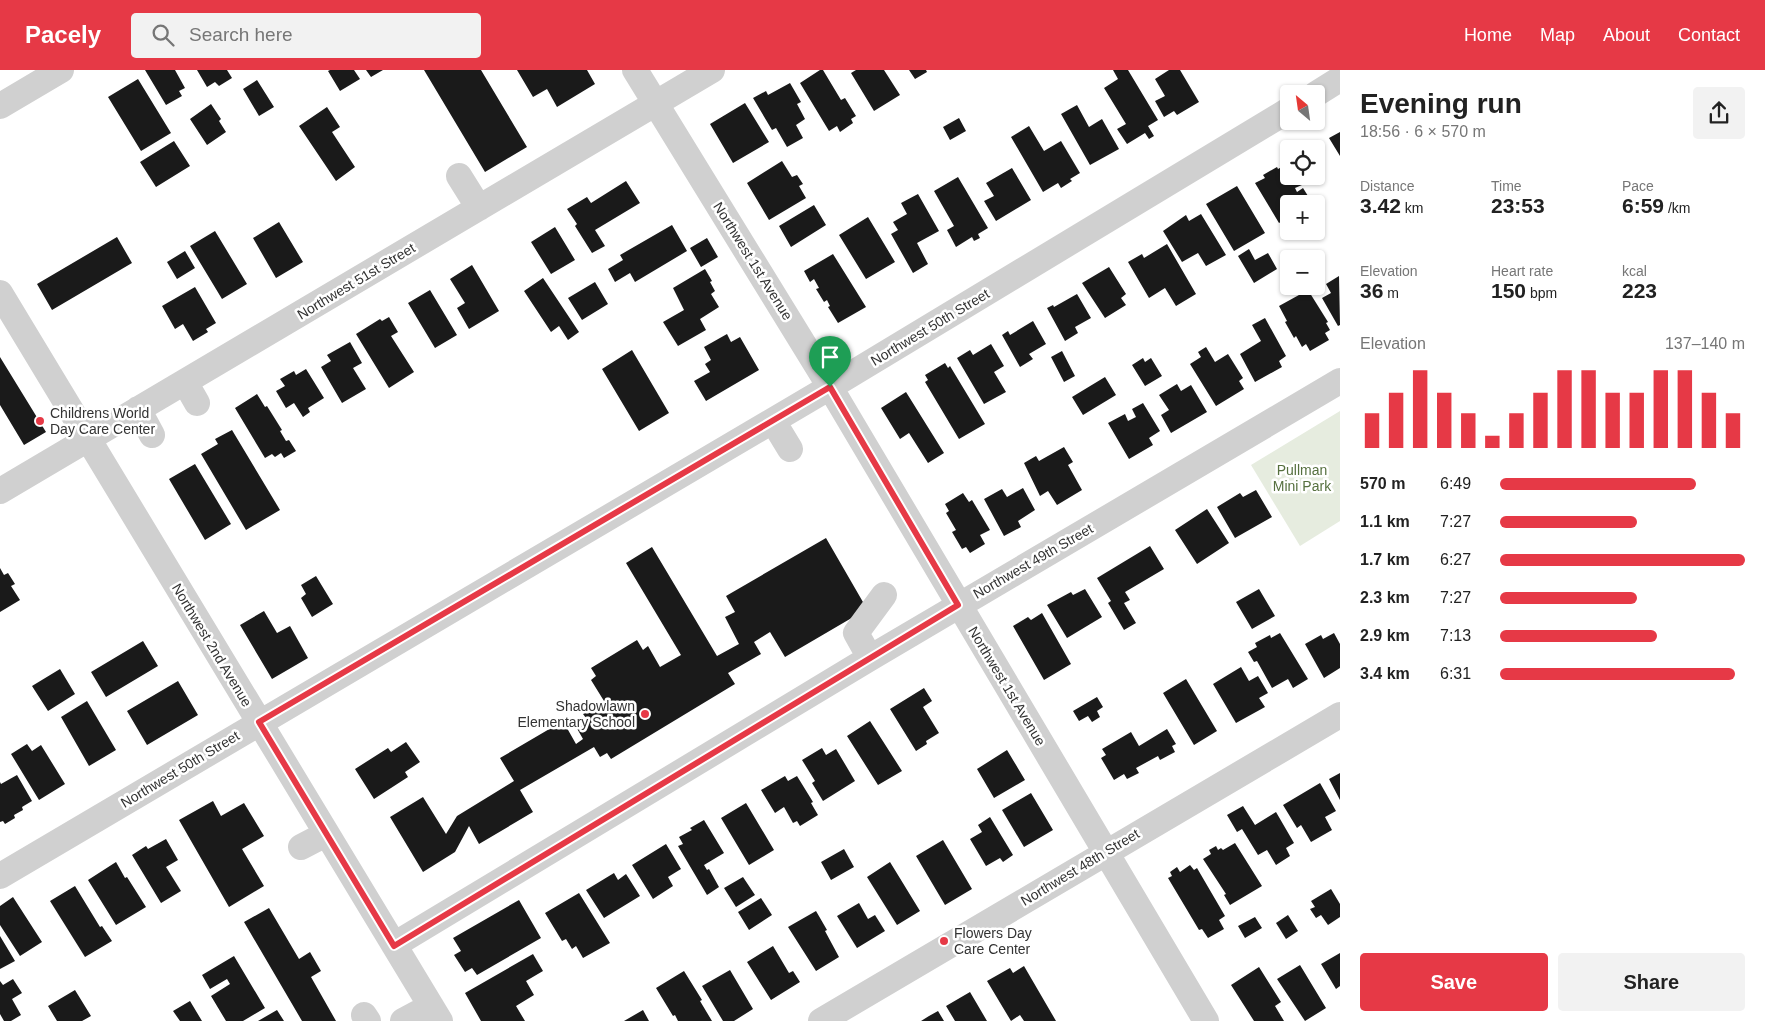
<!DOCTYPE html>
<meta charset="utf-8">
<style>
body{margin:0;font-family:Helvetica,sans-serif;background:#f2f2f2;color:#222;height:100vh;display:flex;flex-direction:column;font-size:19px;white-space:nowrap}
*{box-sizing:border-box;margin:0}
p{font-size:16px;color:#767676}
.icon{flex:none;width:28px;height:28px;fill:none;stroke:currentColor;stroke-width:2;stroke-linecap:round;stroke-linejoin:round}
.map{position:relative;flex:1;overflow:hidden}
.sheet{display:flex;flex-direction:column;background:#fff;width:425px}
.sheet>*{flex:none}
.needle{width:32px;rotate:331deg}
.buttons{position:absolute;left:1280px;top:15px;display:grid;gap:10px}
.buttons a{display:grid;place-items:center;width:45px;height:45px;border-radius:5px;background:#fff;box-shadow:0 1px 4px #0004;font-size:25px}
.pin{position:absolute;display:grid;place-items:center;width:42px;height:42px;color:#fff;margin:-51px -21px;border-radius:50% 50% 50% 0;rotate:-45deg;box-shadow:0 0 5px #0007}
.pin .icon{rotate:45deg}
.round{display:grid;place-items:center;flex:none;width:52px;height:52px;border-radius:5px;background:#f2f2f2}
.overview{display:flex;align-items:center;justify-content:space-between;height:85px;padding:0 20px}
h1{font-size:28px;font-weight:700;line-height:38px}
.figures{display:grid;grid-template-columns:repeat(3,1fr);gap:8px;height:85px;padding:5px 20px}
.figures div{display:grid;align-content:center}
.figures b{font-size:21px;font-weight:700}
.figures small{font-size:14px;font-weight:400}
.figures p{font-size:14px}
.chart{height:140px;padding:10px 20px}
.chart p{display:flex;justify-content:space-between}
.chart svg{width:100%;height:90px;margin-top:5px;stroke:#e63946;stroke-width:6}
.action{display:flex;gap:10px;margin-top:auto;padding:10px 20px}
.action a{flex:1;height:58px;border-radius:5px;background:#e63946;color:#fff;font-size:20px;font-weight:700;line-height:58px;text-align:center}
.action a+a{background:#f2f2f2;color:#222}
ul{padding:0 20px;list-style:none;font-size:16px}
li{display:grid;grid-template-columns:80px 60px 1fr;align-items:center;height:38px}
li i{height:12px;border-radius:6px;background:#e63946}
header{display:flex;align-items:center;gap:30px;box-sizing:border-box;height:70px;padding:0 25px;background:#e63946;color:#fff}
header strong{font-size:24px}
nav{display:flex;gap:28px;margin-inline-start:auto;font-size:18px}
.search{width:350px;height:45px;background:#f2f2f2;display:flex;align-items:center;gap:12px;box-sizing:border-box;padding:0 18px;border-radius:5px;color:#767676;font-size:19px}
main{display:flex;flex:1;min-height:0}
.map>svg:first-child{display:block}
.green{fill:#e6ecdf}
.building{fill:#1a1a1a}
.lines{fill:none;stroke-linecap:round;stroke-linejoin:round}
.minor{stroke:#d0d0d0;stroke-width:26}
.route-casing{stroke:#fff;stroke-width:10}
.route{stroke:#e63946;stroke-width:6}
.poi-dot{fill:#e63946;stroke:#fff;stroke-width:2}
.labels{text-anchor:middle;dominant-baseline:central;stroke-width:5;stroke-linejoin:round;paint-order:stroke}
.street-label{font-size:14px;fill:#333;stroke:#fff}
.poi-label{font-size:14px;fill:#333;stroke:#fff;text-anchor:start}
.park-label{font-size:14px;fill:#56703f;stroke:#fff}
</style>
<header>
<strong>Pacely</strong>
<div class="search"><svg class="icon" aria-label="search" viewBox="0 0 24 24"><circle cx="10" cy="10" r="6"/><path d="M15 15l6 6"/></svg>Search here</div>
<nav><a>Home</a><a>Map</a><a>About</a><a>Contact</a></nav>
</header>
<main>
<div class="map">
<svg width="1340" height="951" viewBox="0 0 1340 951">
<rect width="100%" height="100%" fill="#fff"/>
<path class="green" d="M1340,341V451L1300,476L1251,395Z"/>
<path class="building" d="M145,0H175L185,18L179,21L182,26L166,35Z
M197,0H227L232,8L219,16L215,12L207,17Z
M330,0H354L360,9L340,21L328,1Z
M366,0H383L371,7Z
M424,0H481L527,77L485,102Z
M517,0H587L595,14L557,37L547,19L533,27Z
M820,0H823L841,30L845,28L856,46L851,49L853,53L840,62L837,56L829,61L800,13Z
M856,0H884L900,25L874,41L851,3Z
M909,0H926L927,2L915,9Z
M1113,0H1128L1158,50L1148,56L1154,66L1149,69L1145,63L1127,74L1117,59L1126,54L1104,18L1118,9Z
M1169,0H1180L1199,32L1177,45L1174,41L1164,47L1155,31L1165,26L1155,9Z
M138,9L171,63L141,81L108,27Z
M257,10L274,37L259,46L243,19Z
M790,13L801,32L797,34L805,49L796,55L803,68L787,77L776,58L772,60L753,28L766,21L768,25Z
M745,33L769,72L733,93L710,54Z
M211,34L221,49L219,51L226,62L207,75L190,49Z
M1077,35L1089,57L1102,49L1119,79L1090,95L1061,44Z
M327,37L340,57L332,62L355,97L336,111L299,56Z
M959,48L966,61L950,70L943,57Z
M1029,56L1044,81L1061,71L1080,103L1070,109L1072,111L1061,118L1058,113L1043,122L1011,67Z
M1340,62V86L1329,68Z
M174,71L190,96L156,117L140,92Z
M782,91L792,107L797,105L803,114L799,116L806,128L769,150L747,113Z
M1289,93V106H1297L1302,115L1295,118L1297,122L1303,118L1313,134H1289V147L1279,153L1255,113L1265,108L1263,105L1277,97L1278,99Z
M1012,98L1031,130L996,151L984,131L994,126L986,113Z
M958,107L988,158L978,164L980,168L974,171L972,167L956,177L947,160L954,156L934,121Z
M626,111L640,133L595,160L605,176L592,183L575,156L577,154L567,139L587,127L591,133Z
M1237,116L1265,163L1234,181L1206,134Z
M918,124L939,161L917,173L928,194L913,203L891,164L898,160L893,152L907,144L901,133Z
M814,135L826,155L791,177L779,156Z
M1201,144L1226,185L1206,196L1198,183L1182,192L1163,161L1186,145L1189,151Z
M868,147L895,192L866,209L839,165Z
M279,152L303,192L276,208L253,168Z
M672,155L687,181L635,212L630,203L615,212L608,199L623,190L620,185Z
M555,157L575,190L551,204L531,172Z
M215,161L247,214L222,229L190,176Z
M117,167L132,193L52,240L37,214Z
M707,168L718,187L701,197L690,178Z
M1167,174L1196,224L1176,236L1165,218L1149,228L1128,192L1142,184L1144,188Z
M1249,179L1255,190L1268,183L1277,199L1254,213L1238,186Z
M185,181L195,198L177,209L167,192Z
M833,184L866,237L838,253L828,237L830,236L827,230L824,232L816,219L819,218L814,209L810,212L804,201Z
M472,195L499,241L469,259L457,238L465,233L450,209Z
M1109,197L1126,224L1121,228L1126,235L1105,248L1082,213Z
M705,199L712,211L710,212L715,221L711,224L719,237L700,249L706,260L678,276L663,252L684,240L673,218Z
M1339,206L1340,255L1338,256L1322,228L1331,223L1326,214Z
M543,208L579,262L568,270L559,256L551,262L524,221Z
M595,212L608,234L582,250L568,228Z
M195,217L216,253L206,259L208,262L193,271L183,254L175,259L162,236Z
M430,220L457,265L435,278L408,233Z
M1308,220L1328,252L1326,253L1330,260L1325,263L1329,270L1310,281L1306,274L1302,277L1296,266L1294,268L1285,252L1287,251L1279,236Z
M1077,224L1091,248L1075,257L1078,263L1065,271L1047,238L1053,235L1054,237Z
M389,247L398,262L391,266L414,302L389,318L356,264L380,249L382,251Z
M1265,248L1286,286L1279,291L1282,297L1255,312L1240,284L1261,271L1252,255Z
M1033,251L1046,274L1029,284L1033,289L1020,297L1002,265L1008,261L1010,265Z
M727,264L731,272L740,267L759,300L706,331L694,311L710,302L705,294L711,290L704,277Z
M350,272L362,293L353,298L366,319L342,333L321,297L331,291L327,285Z
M991,274L1004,296L994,302L1006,322L984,334L957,288L970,280L973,285Z
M1206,277L1215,292L1228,284L1243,308L1239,311L1244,319L1216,336L1190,294L1201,287L1198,282Z
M632,280L669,343L639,361L602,299Z
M1062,281L1075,306L1064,312L1051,287Z
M0,287L46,362L24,375L0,335Z
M1143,288L1145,292L1151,288L1162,306L1145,316L1132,295Z
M945,293L948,298L950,296L985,354L959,369L925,312L928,310L925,305Z
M306,299L324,328L308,338L310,342L303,347L294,333L286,338L276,321L285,316L280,309L294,301L296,305Z
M1105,307L1116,325L1083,345L1072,327Z
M1177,314L1181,321L1191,315L1207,342L1171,363L1161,345L1169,340L1159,325Z
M906,322L944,383L928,393L909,363L900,369L881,338Z
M257,324L265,337L267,336L282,360L280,361L286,371L289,370L296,381L284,388L281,383L275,387L272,384L265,388L235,338Z
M1143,333L1160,361L1149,368L1153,375L1129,389L1108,353L1125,344L1128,351L1136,347L1132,339Z
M232,360L280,440L246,460L201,384L218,374L215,369Z
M1064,377L1073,392L1068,395L1082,420L1057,435L1048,421L1040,426L1024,393L1036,386L1039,391Z
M195,394L231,454L205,470L169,409Z
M1023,418L1035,440L1018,451L1021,457L1004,466L984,429L1002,419L1007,427Z
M1256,420L1272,447L1235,468L1217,437L1240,423L1243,427Z
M963,423L969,432L972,430L990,460L980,465L985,474L970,483L966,477L962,479L952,462L956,460L946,443L949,441L945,434Z
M1207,439L1229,473L1197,494L1175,460Z
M826,468L867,539L785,587L770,562L754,572L761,584L728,603L735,614L611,689L607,683L600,687L594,677L520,720L533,742L479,774L469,756L455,782L423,802L390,747L423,727L446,764L457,746L514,711L500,688L563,651L576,674L583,669L575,655L586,648L583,644L604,631L591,610L596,606L591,598L637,570L643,580L648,576L660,597L681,585L626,493L652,477L717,586L739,574L725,547L735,542L726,526Z
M1150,476L1164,499L1125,522L1130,530L1124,533L1136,553L1124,560L1108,533L1111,531L1097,508Z
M0,498L4,505L8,503L15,514L11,516L20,530L0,542Z
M316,506L333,534L312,547L301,528L306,524L301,515Z
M1085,519L1102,547L1067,568L1047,535L1071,522L1073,525Z
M1259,519L1275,546L1252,559L1236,532Z
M264,541L277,563L290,556L308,588L272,609L240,555Z
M1042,543L1071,594L1044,610L1013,556L1028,547L1031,550Z
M1280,563L1308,609L1293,618L1288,609L1272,618L1257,591L1254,592L1248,582L1257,577L1255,573L1270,565L1271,568Z
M1334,563L1340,574V598L1324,608L1305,574L1321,565L1323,569Z
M143,571L158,596L106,627L91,602Z
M1241,597L1249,611L1258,606L1268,623L1259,628L1265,637L1236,653L1213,614Z
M60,599L75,624L48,641L32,616Z
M1186,609L1217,661L1194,675L1163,623Z
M178,611L198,645L147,675L127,641Z
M924,618L932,631L923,637L939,663L926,671L927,674L916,681L890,639Z
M1097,627L1103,637L1097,641L1100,647L1092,652L1088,646L1079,651L1073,641Z
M87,631L116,680L89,696L61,647Z
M870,651L902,701L878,715L847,666Z
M1167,659L1176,674L1172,676L1175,682L1160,690L1158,686L1136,698L1139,703L1127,709L1124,704L1114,710L1101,688L1106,685L1102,679L1131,662L1139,676Z
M406,672L420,692L405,702L408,707L374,729L355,699L388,678L391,682Z
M27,674L32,681L41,675L65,714L39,730L11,684Z
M822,678L826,685L836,679L855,711L823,731L812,713L815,711L802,690Z
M1007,680L1025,710L994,728L977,699Z
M1340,703V730L1329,709Z
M17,705L32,731L22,737L23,740L14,745L15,748L5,754L3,751L0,752V712L1,714Z
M785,706L788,711L797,706L813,732L811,733L818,745L800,756L797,751L793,753L784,737L775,743L761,720Z
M1320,713L1336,741L1325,747L1332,760L1311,772L1301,755L1297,758L1283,735Z
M1031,723L1053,760L1024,777L1002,740Z
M213,731L221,746L244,733L264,766L242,779L264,816L229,837L179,750Z
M746,733L774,780L749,795L721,748Z
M1243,736L1255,755L1276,742L1294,773L1286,778L1290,786L1276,795L1267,780L1258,785L1242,759L1237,762L1227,745Z
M990,747L1013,785L1003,792L1000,788L986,796L970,769L982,762L978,755Z
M704,750L724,783L704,795L707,800L709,799L719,817L707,825L678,776L683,774L679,767L692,760L690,758Z
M166,769L178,790L166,797L181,821L161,833L132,785L146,776L148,779Z
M943,770L972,819L945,835L916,786Z
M1235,773L1262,816L1230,835L1224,825L1226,824L1203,789L1211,784L1209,780L1216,776L1218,780L1221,778L1223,780Z
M666,774L681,799L668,807L673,816L653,829L632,795Z
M844,779L854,797L831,810L821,792Z
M116,792L125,808L127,807L146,837L116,855L88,810Z
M890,792L920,841L897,855L867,807Z
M1190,795L1194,800L1197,798L1225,846L1219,850L1224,859L1208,868L1202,859L1199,860L1168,808L1172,806L1170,802L1177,797L1180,802Z
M614,803L618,810L626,804L640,826L604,848L586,820Z
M743,807L755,825L736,837L724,818Z
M75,816L100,857L102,856L112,871L85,887L50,831Z
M1331,819L1340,834V847L1328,855L1321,845L1316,848L1310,839L1315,837L1311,831Z
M579,823L610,873L583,888L576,876L572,879L566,869L562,871L545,843Z
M13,827L42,872L20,886L0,855V836Z
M761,828L772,845L749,860L738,842Z
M519,830L541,868L477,905L472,898L465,902L454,885L461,881L453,868Z
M859,833L868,849L875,845L885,861L857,878L837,846Z
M269,838L299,889L310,882L321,901L311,907L336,951H302L244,852Z
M816,841L827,860L825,861L839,887L816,901L788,857Z
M1288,845L1298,861L1286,869L1276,853Z
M1255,847L1262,858L1245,868L1238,856Z
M0,866L15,891L0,899Z
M773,876L789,903L793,901L800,912L771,930L747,892Z
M1340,883V916L1336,919L1321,894Z
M533,884L543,901L526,911L534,925L516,936L525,951H481L465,923Z
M234,886L265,938L243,951H226L211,926L230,914L227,909L210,919L202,905Z
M1300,895L1326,938L1305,951L1277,909Z
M1024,896L1056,951H1024L1020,945L1011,951L987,911L1010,898L1013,903Z
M1259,897L1281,932L1275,936L1284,951H1254L1231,915Z
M730,900L753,939L734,951H723L702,916Z
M684,901L702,930L700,931L712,951H678L675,945L673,946L656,918Z
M13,909L22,923L12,929L21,945L11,951H4L0,944V911L3,915Z
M75,920L91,946L82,951H57L48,936Z
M970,922L987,951H955L946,936Z
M190,931L202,951H180L173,941Z
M277,940L284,951H258Z
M643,940L649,951H624Z
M938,941L944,951H921L929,946Z"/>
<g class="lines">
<path class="minor" d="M635,0L830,317L1206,951
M1316,24L1340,9
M0,36L61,0
M459,106L479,138
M0,223L440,951
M185,312L197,333
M138,339L152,365
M773,351L790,379
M0,421L712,0
M870,588L856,563L884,525
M301,777L326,764
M0,806L830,317L1289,40
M394,875L870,588L1340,311
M364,945L368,951
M403,951L431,936
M821,951L1340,645"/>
</g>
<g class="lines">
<defs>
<path id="route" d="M830,317L958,535L394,876L259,652Z"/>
</defs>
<use href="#route" class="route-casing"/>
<use href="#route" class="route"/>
</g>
<g class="poi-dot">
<circle cx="40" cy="351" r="5"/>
<circle cx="645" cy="644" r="5"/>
<circle cx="944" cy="871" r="5"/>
</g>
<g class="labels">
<g class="street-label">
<text transform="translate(753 191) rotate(58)">Northwest 1st Avenue</text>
<text transform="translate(356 211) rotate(-31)">Northwest 51st Street</text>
<text transform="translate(930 257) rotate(-31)">Northwest 50th Street</text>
<text transform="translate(1033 491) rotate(-30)">Northwest 49th Street</text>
<text transform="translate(212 575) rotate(59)">Northwest 2nd Avenue</text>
<text transform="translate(1007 616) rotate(59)">Northwest 1st Avenue</text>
<text transform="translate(180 699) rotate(-31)">Northwest 50th Street</text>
<text transform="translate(1080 797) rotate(-31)">Northwest 48th Street</text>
</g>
<g class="poi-label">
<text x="50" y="343">Childrens World<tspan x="50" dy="16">Day Care Center</tspan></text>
<text x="635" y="636" text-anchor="end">Shadowlawn<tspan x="635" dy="16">Elementary School</tspan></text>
<text x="954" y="863">Flowers Day<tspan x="954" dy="16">Care Center</tspan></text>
</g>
<g class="park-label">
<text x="1302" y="400">Pullman<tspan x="1302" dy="16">Mini Park</tspan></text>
</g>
</g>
</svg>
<div class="buttons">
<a><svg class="needle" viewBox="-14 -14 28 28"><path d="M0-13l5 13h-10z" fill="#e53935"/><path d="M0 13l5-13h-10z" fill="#767676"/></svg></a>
<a><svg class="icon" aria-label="locate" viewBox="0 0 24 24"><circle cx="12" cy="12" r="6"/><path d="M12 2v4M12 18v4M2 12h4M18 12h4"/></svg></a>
<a>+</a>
<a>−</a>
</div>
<div class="pin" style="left:830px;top:317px;background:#1e9e55"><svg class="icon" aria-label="arrive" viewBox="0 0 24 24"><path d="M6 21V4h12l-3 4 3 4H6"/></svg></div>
</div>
<section class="sheet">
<div class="overview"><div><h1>Evening run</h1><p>18:56 · 6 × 570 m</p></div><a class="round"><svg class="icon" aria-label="share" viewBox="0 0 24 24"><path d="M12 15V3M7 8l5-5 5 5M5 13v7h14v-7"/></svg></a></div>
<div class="figures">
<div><p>Distance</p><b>3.42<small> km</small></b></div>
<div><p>Time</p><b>23:53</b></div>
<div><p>Pace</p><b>6:59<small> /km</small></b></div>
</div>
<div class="figures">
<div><p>Elevation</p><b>36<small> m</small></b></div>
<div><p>Heart rate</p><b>150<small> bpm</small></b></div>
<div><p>kcal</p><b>223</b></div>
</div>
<div class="chart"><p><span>Elevation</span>137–140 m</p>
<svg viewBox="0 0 160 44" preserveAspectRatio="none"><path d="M5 44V27M15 44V17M25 44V6M35 44V17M45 44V27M55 44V38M65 44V27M75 44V17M85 44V6M95 44V6M105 44V17M115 44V17M125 44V6M135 44V6M145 44V17M155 44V27"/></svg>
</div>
<ul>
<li><b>570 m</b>6:49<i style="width:80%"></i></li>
<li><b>1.1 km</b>7:27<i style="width:56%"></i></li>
<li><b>1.7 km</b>6:27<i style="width:100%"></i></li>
<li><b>2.3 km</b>7:27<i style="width:56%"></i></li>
<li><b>2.9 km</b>7:13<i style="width:64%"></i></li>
<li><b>3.4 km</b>6:31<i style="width:96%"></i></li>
</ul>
<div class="action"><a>Save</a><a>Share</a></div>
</section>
</main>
